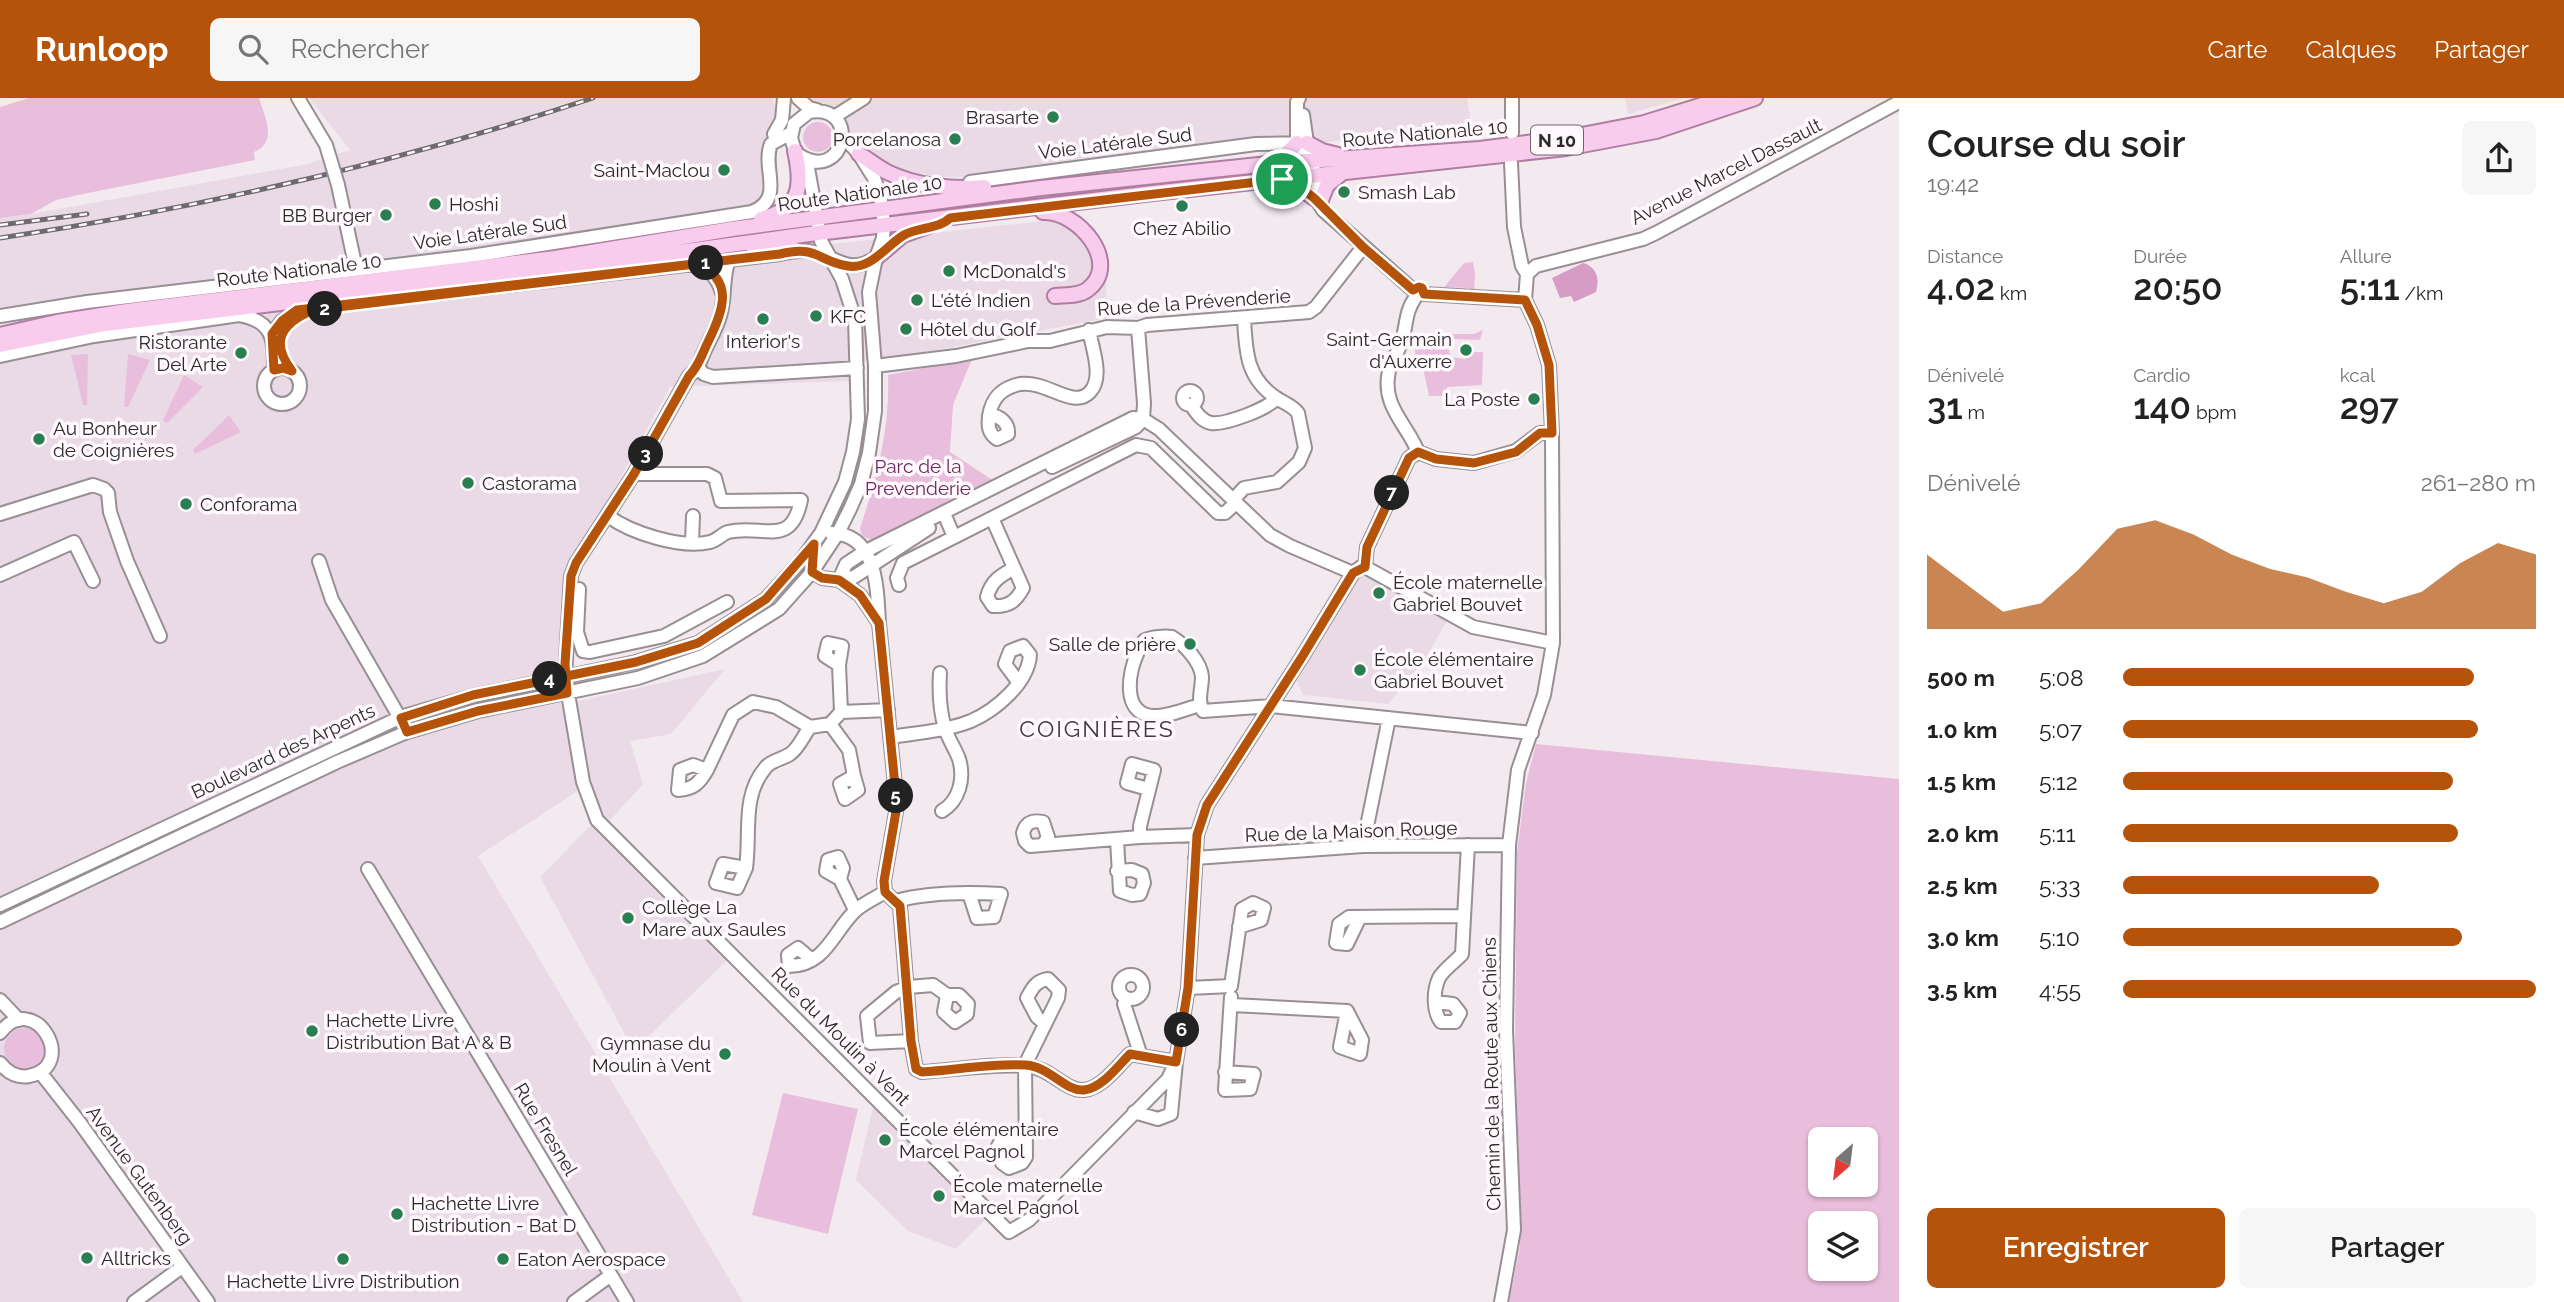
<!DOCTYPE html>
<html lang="fr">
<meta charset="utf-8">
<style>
body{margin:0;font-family:Raleway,sans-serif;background:#f6f6f6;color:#222;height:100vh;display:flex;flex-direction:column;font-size:26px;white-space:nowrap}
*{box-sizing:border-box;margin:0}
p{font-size:23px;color:#767676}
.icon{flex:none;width:38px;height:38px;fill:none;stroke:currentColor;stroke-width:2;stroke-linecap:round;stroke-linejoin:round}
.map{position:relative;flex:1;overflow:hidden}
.details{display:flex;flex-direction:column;background:#fff;width:665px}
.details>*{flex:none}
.needle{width:46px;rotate:208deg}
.tools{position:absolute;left:1808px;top:1029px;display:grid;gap:14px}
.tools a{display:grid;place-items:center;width:70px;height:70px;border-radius:10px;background:#fff;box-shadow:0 2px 5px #0004;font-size:35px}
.pin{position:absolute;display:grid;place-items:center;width:60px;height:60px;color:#fff;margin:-30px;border:4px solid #fff;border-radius:50%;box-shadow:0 2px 7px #0007}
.km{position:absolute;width:35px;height:35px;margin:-18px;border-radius:50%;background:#222;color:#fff;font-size:19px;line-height:35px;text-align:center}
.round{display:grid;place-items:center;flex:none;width:74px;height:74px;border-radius:10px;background:#f6f6f6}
.summary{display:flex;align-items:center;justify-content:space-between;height:119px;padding:0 28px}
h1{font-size:38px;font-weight:600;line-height:52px}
.stats{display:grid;grid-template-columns:repeat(3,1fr);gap:10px;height:119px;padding:7px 28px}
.stats div{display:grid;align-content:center}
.stats b{font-size:35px;font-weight:600}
.stats small{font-size:19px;font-weight:400}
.stats p{font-size:19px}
.chart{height:196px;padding:14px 28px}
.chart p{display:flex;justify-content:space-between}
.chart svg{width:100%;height:126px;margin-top:7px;fill:#b45309;opacity:.7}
.action{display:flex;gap:14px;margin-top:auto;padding:14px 28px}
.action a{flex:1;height:80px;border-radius:10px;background:#b45309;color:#fff;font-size:28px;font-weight:600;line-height:80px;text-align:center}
.action a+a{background:#f6f6f6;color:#222}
ul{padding:0 28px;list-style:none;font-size:23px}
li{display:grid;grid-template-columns:112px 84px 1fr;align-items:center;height:52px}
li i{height:18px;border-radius:9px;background:#b45309}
header{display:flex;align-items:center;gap:42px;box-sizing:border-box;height:98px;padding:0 35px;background:#b45309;color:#fff}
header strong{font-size:33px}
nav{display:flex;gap:38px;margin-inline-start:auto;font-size:24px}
.search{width:490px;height:63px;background:#f6f6f6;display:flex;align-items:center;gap:18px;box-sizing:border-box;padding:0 24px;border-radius:10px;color:#767676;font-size:26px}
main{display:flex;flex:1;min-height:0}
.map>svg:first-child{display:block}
.built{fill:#e9dae5}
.green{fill:#e9bedc;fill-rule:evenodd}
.water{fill:#d79cc6}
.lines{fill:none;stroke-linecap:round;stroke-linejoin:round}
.minor-casing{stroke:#978f94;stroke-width:16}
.major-casing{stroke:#af7da1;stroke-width:18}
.minor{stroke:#fff;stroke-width:12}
.major{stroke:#f9cced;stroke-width:14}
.rail-casing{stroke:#6f6a6d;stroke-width:5}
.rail{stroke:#fff8fc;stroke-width:2.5;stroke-dasharray:8;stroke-linecap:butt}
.minor-bridge-casing{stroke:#978f94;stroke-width:16;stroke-linecap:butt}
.minor-bridge{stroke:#fff;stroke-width:12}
.route-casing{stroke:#fff;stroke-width:14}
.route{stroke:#b45309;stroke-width:9}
.poi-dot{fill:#297f52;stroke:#fff8fc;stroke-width:2.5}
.labels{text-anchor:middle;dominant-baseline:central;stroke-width:7;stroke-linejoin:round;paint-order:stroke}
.shield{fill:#fff8fc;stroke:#6b676a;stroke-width:2}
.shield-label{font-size:18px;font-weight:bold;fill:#2c292b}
.poi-label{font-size:19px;fill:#2c292b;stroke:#fff8fc;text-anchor:start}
.street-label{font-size:19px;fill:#2c292b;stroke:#fff8fc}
.park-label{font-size:19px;fill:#6c285e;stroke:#fff8fc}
.quarter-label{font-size:23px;letter-spacing:2px;fill:#3f383d;stroke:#fff8fc}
</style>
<header>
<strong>Runloop</strong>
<div class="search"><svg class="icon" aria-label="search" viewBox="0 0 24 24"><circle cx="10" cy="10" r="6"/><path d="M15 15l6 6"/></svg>Rechercher</div>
<nav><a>Carte</a><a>Calques</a><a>Partager</a></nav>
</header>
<main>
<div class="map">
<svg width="1899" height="1204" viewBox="0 0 1899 1204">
<rect width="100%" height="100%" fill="#f3eaf0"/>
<path class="built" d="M309,0H772L775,9L773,67L777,97L767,114L366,176L23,219L0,225V120L31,116L308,66L350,52Z
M807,0H1467L1471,26L1041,80L940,79L902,72L871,56Z
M1625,0H1684L1628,16Z
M1044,123L1090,129L1104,151L1108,220L888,261L847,264L850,283L670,289L600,417L565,474L558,567L561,607L725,571L671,636L630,643L643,686L604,729L732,857L634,953L540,779L592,726L579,692L478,758L743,1204H0V253L72,236L638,167Z
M1356,471L1451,516L1425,561L1388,606L1303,597L1297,583L1331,528Z
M873,1009L985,1122L956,1151L908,1133L856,1082Z"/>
<path class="green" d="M29,0H259C265,19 278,44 254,54L255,62L83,96L56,102L31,116L0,120V9Z
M803 39a15 15 0 1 1 30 0a15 15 0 1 1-30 0Z
M1473,164L1475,176L1474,193L1469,190L1444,189L1464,165Z
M1483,232L1480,242L1453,241L1447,244L1451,259L1465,261L1467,254H1483L1482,287L1447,289V298H1429L1421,261H1415V244L1446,243L1449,236H1474Z
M88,256L87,307H83L71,257Z
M128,256L150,262L128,309H124Z
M972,261L953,307L950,354L997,385L876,444L862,438L860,430C877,379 890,331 888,277Z
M184,277L203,289L167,325L163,322Z
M229,317L241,334L195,356L193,352Z
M1536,646L1899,681V1204H1509L1520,1148L1521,1119L1515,948L1517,754L1526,685ZM1820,1041H1866V1087H1820ZM1820,1125H1866V1171H1820Z
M4 951a21 21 0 1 1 42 0a21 21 0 1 1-42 0Z
M783,995L858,1011L828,1136L752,1117Z"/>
<path class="water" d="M1583,165C1597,169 1600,181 1596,194L1574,204L1571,198L1560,200L1552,180Z"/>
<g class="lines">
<defs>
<path id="minor" d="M298,0L326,47
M798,0L809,10L817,12
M1299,0L1297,4V45L1304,71
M1512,0V35
M1303,17L1307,45L1322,105
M834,19L864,0
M776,42L774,36L782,22L784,0
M970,84L1256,46L1303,45
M338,87L356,171
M1312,95L1323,112L1413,192
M729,162C722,179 726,199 720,218C715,236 703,251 698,270L704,276L713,279L857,270
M696,166C710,171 718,180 722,195
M1527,176L1536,168L1643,141L1656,135L1899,4
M1424,196L1525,202
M1415,200C1405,214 1407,227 1402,242C1399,253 1392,262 1389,273C1381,308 1407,326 1418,354
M0,218L87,204L471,158L752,114C786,100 761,71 771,46L791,35
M1138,230L1144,305L1143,321
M272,236L282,223L297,212L780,156C789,154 798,152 808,153C837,157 845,178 876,160
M0,258L94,238L239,217C274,223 274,242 274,272
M875,268L956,258L1028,243H1050L1107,229L1138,230L1147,227L1309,214L1316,209L1363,149
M264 288a18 18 0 1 1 36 0a18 18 0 1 1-36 0Z
M698,270L689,278L634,376L576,465L571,478L565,578L583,684L597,722L1009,1134L1029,1122L1168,981L1176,964
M1183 300a7 7 0 1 1 14 0a7 7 0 1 1-14 0Z
M1191,307C1196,314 1201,323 1211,325C1224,327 1269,311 1276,300
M990,317C1000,318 1009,325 1008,336L997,341C988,335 988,328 989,318C992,300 1001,290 1020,286C1047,282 1073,312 1090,294C1104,279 1092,250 1089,232
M1418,354L1436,361L1474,365L1516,353L1540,335H1552
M1052,369L1136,329L1143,321
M1233,402L1244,390L1277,384L1299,364L1305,350L1298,315C1292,307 1283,305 1275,299C1246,279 1246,253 1244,221
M0,416L93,387L104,391L108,395L110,414L127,463L160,538
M608,418C631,435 681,451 710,444C716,443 722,436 728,434C762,425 791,452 801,402L721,403L715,380L707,376H634
M946,420L954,439
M992,420L1023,490C1016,503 1009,509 993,508L987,499C991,483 1000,478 1014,470
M831,435C878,436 877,492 879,525
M692,444L693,418
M319,463L332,502L404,627
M812,468V474L822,480L839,482L860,497L879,525L897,708L884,783L885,794L900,808L911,943L916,971L922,974C954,972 994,965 1026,968C1050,969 1066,994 1084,992C1102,990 1118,968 1130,956L1176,964
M1365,469L1473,529L1553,545
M1365,469L1367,449L1409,360L1418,354
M0,477L74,444L93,483
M839,482L846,466L864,454L1133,320L1143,321L1159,331L1270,437L1290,448L1353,475
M839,482L854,479L929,430
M899,487L897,480L903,465L1136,347L1151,350L1218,415H1225L1236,405
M579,491L577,534L583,553L590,554L664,538L727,504
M839,567L825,558L828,545L842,548L839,567L841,614
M940,575C939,592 940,614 945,630C948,641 955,650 959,661C965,681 959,703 942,713
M1200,607C1185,611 1168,619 1153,618C1121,616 1129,574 1137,556C1139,551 1141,545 1145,542C1152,539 1165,538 1172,539C1185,547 1201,564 1202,579C1202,591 1197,602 1203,613L1271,608L1532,635
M830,626L849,652L854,678L840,686L845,701L858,692L854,678
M890,639C916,635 946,633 971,623C996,612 1028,585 1030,557L1023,548L1010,553L1005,566L1019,585
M707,672C699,686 693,691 678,692L680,672L693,667L707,672L733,617L753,604L776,609L810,629
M1140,739V728L1154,672L1132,666L1127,685L1148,691
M1117,742L1120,793L1132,797L1140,796L1144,785L1142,776L1132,772L1117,773
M1044,745L1048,739L1043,724C1032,722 1026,724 1023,735L1025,743L1030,748L1140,739L1197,737
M1363,748L1389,620
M1195,760L1363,748L1509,747
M746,770L737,790L716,785L723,766L746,770C751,735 741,698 766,669C772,662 783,661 790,656C798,651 804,637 810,629L830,626L841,614L888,612
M368,771L627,1204
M840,781L843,770L838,759L828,762L826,773L840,781L855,812
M896,803C930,794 966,794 1001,796L994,819L977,820L969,795
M0,807L401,619L473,598L636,564L698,545L766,501L800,464L821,435L845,384L853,354L858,321L855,221L842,181L821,143L808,70L795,53L791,40L794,26L809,14C862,5 845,87 799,57
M1359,821L1347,846L1336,845L1339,826L1349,819L1463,818
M0,824L337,664L407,634L478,613L638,580L703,558L779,511L812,474L838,435L850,411L861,386L869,355L875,313V268L869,194L876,160L883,140L884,126L880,96L874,80L859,56L842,37
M812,862L798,850L788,857L789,868C826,868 834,832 856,812C864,805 875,800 885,794
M1119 889a12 12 0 1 1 24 0a12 12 0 1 1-24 0Z
M1188,890L1231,888L1242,811L1253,805L1264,810L1261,822L1239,829
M1127,900L1124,906L1141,958
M0,902L19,922
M1435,904L1453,906L1460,915L1455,924H1441C1433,914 1433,893 1439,880C1443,872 1456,863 1462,856L1468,747
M1232,907L1347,913L1362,942L1360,956L1340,949L1347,913
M0,935C34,890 80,968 29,978C17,980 7,974 0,965
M911,943L870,945L867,918L896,894L908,889L933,887L947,897L944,914L955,924L967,916L968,906L959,897H947
M40,974L80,1025L208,1204
M1225,974L1254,976L1250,991L1225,992L1231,899
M1134,1014L1158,1021L1171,1016L1176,964L1188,890L1197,737L1207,707L1302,559L1353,475L1361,469H1365
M1024,1045L1019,1041L1001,1043L997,1050L1002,1065L1009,1070L1022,1065L1026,1059L1025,967L1058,900L1059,892L1048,881C1036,883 1033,889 1027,900L1037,919L1044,925
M134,1204L182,1169
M574,1204L611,1177
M1501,1204L1514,1132L1506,932L1509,747L1518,672L1544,597L1553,545L1552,335L1549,267L1537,227L1525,202L1527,176L1522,168L1514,129L1511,65"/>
<path id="major" d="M1307,45L1322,53L1338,57
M859,56C868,61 877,69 887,74C915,88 954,92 984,89
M1278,65L1297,45
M1283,81L1301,90L1314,100
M1321,102L1327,87L1342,75
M1043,114C1078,112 1123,166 1087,192C1079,198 1065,197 1055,198
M761,121C801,111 803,88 795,53
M754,152H796
M876,160L903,137L928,128
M0,237L57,224L127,213L555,160L732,131L1041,90L1278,65L1480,51L1566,40L1644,25L1725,0
M0,247L105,226L498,179L809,136L1153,95L1566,50L1656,33L1755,0"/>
</defs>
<use href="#minor" class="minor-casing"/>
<use href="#major" class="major-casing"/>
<use href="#minor" class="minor"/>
<use href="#major" class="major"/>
<defs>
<path id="rail" d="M0,127L87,116
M0,140C201,110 400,64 593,0"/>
</defs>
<use href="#rail" class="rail-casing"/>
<use href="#rail" class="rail"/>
<defs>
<path id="minor-bridge" d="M326,47L338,87"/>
</defs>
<use href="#minor-bridge" class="minor-bridge-casing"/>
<use href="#minor-bridge" class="minor-bridge"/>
</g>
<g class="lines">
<defs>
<path id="route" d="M1282,81L950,120C939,131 918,129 904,137C887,147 871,172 848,168C817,163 818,147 780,156L297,212L282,223L272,236L274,272L283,270L292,273C269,243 282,225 313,212L695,166C737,181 722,215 708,244C702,256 699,268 689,278L634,376L576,465L571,478L565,566L567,595L478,613L407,634L401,620L473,597L636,564L698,545L766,501L814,446L812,474L822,480L839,482L860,497L879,525L897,708L884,783L885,794L900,808L911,943L916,971L922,974C955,972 993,965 1026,967C1050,969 1066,994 1084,992C1102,990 1118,968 1130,956L1176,964L1188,890L1197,737L1207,707L1302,559L1353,475L1365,469L1367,449L1409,360L1418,354L1436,361L1474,365L1516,354L1540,335H1552L1549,267L1537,227L1525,202L1424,196L1422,190L1419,189L1413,192L1363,149L1314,100L1301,90L1282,81"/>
</defs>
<use href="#route" class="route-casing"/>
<use href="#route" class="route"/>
</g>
<g class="poi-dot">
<circle cx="1053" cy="19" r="7"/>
<circle cx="955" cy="41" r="7"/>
<circle cx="724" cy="72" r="7"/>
<circle cx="1344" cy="94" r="7"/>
<circle cx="435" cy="106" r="7"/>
<circle cx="1182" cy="108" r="7"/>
<circle cx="386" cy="117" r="7"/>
<circle cx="949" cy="173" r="7"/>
<circle cx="917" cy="202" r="7"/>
<circle cx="816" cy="218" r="7"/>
<circle cx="763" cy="221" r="7"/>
<circle cx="906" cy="231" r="7"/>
<circle cx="1466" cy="252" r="7"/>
<circle cx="241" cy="255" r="7"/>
<circle cx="1534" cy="301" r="7"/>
<circle cx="39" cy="341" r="7"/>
<circle cx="468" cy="385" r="7"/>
<circle cx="186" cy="406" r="7"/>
<circle cx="1379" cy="495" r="7"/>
<circle cx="1190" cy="546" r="7"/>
<circle cx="1360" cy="572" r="7"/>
<circle cx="628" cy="820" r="7"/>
<circle cx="312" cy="933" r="7"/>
<circle cx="725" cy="956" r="7"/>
<circle cx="885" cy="1042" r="7"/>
<circle cx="939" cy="1098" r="7"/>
<circle cx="397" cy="1116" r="7"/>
<circle cx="87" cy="1160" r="7"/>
<circle cx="343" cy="1161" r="7"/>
<circle cx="503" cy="1161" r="7"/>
</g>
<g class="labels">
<rect class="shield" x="1531" y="27.5" width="52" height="29" rx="5"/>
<g class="shield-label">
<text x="1557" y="42">N 10</text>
</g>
<g class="poi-label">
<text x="1039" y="19" text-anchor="end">Brasarte</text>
<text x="941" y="41" text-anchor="end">Porcelanosa</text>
<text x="710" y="72" text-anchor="end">Saint-Maclou</text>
<text x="1358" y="94">Smash Lab</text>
<text x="449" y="106">Hoshi</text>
<text x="372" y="117" text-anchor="end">BB Burger</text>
<text x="1182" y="130" text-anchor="middle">Chez Abilio</text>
<text x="963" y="173">McDonald's</text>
<text x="931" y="202">L'été Indien</text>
<text x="830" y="218">KFC</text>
<text x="920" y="231">Hôtel du Golf</text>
<text x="1452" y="241" text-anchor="end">Saint-Germain<tspan x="1452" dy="22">d'Auxerre</tspan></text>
<text x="763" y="243" text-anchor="middle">Interior's</text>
<text x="227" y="244" text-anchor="end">Ristorante<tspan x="227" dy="22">Del Arte</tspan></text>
<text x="1520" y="301" text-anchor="end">La Poste</text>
<text x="53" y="330">Au Bonheur<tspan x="53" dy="22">de Coignières</tspan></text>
<text x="482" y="385">Castorama</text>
<text x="200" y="406">Conforama</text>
<text x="1393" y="484">École maternelle<tspan x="1393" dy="22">Gabriel Bouvet</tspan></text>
<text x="1176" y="546" text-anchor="end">Salle de prière</text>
<text x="1374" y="561">École élémentaire<tspan x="1374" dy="22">Gabriel Bouvet</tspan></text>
<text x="642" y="809">Collège La<tspan x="642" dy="22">Mare aux Saules</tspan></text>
<text x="326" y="922">Hachette Livre<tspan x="326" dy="22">Distribution Bat A &amp; B</tspan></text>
<text x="711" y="945" text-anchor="end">Gymnase du<tspan x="711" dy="22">Moulin à Vent</tspan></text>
<text x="899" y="1031">École élémentaire<tspan x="899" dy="22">Marcel Pagnol</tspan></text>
<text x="953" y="1087">École maternelle<tspan x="953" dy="22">Marcel Pagnol</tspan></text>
<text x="411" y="1105">Hachette Livre<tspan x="411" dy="22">Distribution - Bat D</tspan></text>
<text x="101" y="1160">Alltricks</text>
<text x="517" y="1161">Eaton Aerospace</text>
<text x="343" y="1183" text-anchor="middle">Hachette Livre Distribution</text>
</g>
<g class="street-label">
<text transform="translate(1425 35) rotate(-5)">Route Nationale 10</text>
<text transform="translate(1115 45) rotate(-7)">Voie Latérale Sud</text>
<text transform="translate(1726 73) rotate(-27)">Avenue Marcel Dassault</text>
<text transform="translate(860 95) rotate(-8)">Route Nationale 10</text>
<text transform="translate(490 134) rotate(-8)">Voie Latérale Sud</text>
<text transform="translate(299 172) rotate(-7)">Route Nationale 10</text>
<text transform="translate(1194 204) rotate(-4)">Rue de la Prévenderie</text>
<text transform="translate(283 653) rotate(-25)">Boulevard des Arpents</text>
<text transform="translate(1351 733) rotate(-2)">Rue de la Maison Rouge</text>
<text transform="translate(841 938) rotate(45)">Rue du Moulin à Vent</text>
<text transform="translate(1491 976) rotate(-91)">Chemin de la Route aux Chiens</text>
<text transform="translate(546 1031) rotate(59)">Rue Fresnel</text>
<text transform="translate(140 1077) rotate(54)">Avenue Gutenberg</text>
</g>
<g class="park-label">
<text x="918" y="368">Parc de la<tspan x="918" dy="22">Prevenderie</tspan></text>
</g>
<g class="quarter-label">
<text x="1097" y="630">COIGNIÈRES</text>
</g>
</g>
</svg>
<div class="tools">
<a><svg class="needle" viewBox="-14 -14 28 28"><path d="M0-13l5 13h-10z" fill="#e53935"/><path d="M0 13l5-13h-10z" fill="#767676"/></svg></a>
<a><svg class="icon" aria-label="layers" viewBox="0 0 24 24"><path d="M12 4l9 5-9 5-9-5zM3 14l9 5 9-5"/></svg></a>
</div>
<div class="pin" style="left:1282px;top:81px;background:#1e9e55"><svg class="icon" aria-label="arrive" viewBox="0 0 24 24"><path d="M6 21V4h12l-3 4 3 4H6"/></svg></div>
<b class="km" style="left:706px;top:165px">1</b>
<b class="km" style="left:325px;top:211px">2</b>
<b class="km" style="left:646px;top:356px">3</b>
<b class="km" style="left:550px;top:581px">4</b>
<b class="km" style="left:896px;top:698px">5</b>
<b class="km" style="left:1182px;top:932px">6</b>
<b class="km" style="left:1392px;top:395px">7</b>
</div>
<section class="details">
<div class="summary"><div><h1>Course du soir</h1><p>19:42</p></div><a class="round"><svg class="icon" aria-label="share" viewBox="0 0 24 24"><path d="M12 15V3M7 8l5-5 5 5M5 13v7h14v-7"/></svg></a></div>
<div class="stats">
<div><p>Distance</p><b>4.02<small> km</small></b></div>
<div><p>Durée</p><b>20:50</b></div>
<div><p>Allure</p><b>5:11<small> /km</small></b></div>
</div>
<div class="stats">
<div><p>Dénivelé</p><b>31<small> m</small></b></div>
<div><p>Cardio</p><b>140<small> bpm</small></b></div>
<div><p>kcal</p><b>297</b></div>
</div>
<div class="chart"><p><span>Dénivelé</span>261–280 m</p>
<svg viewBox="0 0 160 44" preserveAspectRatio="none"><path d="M0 44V18L10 28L20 38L30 35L40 23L50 9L60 6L70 11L80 18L90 23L100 26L110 31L120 35L130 31L140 21L150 14L160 18V44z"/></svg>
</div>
<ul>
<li><b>500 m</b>5:08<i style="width:85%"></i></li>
<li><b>1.0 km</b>5:07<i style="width:86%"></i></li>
<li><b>1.5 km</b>5:12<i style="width:80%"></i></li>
<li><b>2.0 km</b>5:11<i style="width:81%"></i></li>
<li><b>2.5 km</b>5:33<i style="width:62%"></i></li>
<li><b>3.0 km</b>5:10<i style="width:82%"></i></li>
<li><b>3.5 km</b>4:55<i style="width:100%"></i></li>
</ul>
<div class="action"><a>Enregistrer</a><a>Partager</a></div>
</section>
</main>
